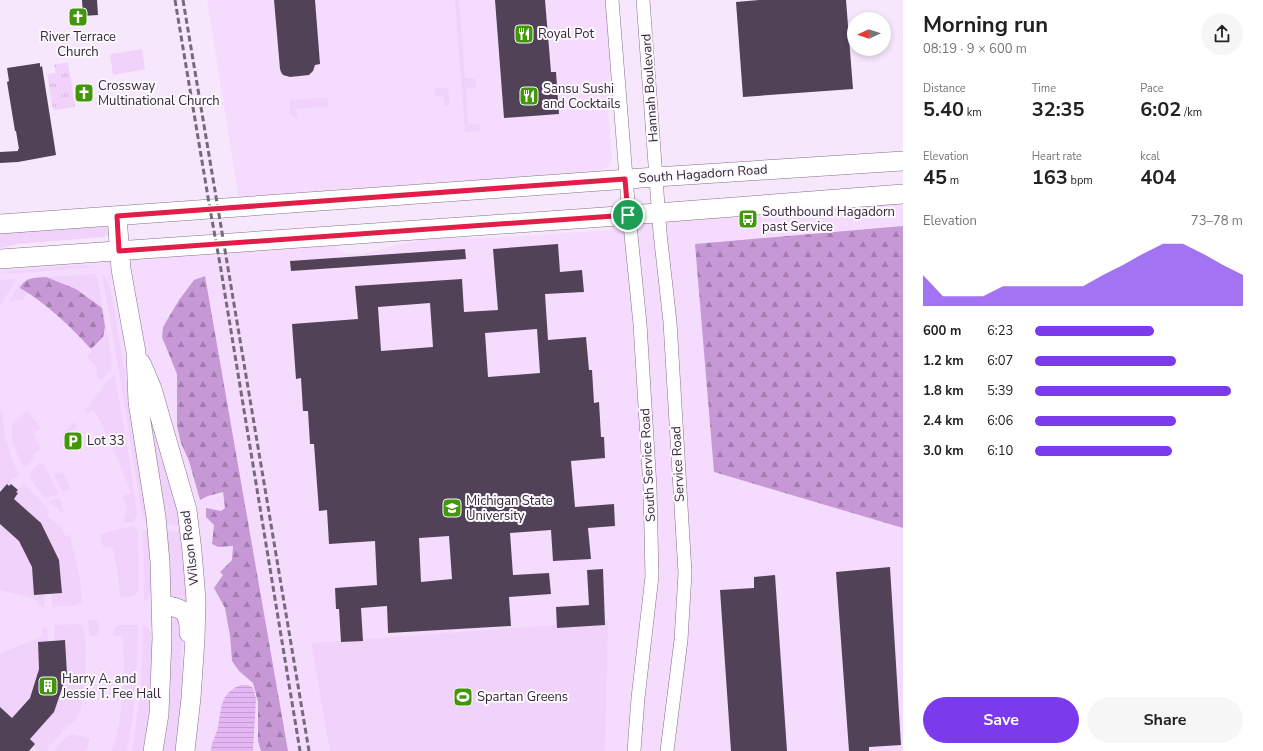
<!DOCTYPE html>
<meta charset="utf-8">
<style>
body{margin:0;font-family:"Nunito Sans",sans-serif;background:#f6f6f6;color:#222;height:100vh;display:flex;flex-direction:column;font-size:15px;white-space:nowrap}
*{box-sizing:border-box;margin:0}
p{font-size:13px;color:#767676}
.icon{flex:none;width:22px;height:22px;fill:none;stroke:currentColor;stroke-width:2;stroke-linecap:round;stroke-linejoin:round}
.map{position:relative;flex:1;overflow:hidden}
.side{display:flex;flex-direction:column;background:#fff;width:360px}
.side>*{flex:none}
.needle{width:26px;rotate:266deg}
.controls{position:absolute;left:847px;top:12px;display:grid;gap:8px}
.controls a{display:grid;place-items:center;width:44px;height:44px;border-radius:50%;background:#fff;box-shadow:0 2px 6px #0003;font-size:20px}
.pin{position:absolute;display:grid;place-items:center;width:34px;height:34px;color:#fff;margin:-17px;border:2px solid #fff;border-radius:50%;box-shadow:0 1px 4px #0007}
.round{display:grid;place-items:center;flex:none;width:42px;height:42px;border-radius:21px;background:#f6f6f6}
.head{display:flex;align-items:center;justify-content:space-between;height:68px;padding:0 20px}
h1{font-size:22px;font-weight:700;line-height:30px}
.stats{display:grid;grid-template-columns:repeat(3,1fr);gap:6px;height:68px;padding:4px 20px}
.stats div{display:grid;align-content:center}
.stats b{font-size:20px;font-weight:700}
.stats small{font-size:11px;font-weight:400}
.stats p{font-size:11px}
.chart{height:112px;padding:8px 20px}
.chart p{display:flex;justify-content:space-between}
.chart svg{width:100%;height:72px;margin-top:4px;fill:#7c3aed;opacity:.7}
.action{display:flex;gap:8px;margin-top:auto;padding:8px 20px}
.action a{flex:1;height:46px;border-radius:24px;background:#7c3aed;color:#fff;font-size:16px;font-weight:700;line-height:46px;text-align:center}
.action a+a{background:#f6f6f6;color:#222}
ul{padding:0 20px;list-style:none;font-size:13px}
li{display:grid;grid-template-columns:64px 48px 1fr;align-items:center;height:30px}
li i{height:10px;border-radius:5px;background:#7c3aed}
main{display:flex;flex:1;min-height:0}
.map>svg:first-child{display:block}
.built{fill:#f5dcfe}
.green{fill:#f0d2fb}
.forest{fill:url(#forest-firs)}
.park{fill:url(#park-tufts)}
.water{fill:url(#water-rules)}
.building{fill:#524258;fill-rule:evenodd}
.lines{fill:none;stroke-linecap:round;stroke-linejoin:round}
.street-casing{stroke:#837189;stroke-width:14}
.secondary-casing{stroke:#837189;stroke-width:20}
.street{stroke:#fff;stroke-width:13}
.secondary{stroke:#fff;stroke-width:19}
.rail{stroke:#756a79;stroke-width:3;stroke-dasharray:6 3;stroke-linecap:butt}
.route-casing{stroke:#fff;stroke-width:8}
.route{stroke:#e11d48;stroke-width:5}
.labels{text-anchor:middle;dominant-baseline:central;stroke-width:4;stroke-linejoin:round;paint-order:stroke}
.poi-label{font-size:13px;fill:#322a34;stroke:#fdf9ff;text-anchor:start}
.street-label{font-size:13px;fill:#322a34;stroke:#fdf9ff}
</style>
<main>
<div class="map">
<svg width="903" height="751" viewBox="0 0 903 751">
<defs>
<pattern id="forest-firs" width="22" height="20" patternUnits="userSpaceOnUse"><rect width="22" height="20" fill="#c699d6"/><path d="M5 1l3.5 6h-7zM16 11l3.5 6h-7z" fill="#a17dae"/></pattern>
<pattern id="park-tufts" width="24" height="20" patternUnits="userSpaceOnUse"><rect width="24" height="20" fill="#f0d2fb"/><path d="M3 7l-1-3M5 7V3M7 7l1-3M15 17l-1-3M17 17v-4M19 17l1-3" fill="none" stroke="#ceb4d8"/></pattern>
<pattern id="water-rules" width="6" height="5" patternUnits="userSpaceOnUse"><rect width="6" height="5" fill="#e4b6f4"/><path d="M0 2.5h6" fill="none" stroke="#c49dd2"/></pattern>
</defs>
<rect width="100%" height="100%" fill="#f7e7fd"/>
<path class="built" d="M207,0H606L611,71L607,99L612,155L610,164L608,167L600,173L239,200Z
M903,201V751H0V266L329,243L342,251L347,253L360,254L433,237L494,238L637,228L640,224L643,223Z"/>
<path class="green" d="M455,0H459L465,78L476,79V87L466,88L468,124H479L480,130L479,131L465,132Z
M142,49L145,69L113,75L110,54Z
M436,88H444L448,89L450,104L448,106H445L444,97L435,96L434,90Z
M326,97L328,99L329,106L296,109L297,118L295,119L291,115L289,105L292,100Z
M75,224L108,228L109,231L108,235L103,237L18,244L0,248V230Z
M80,265L96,267L3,274L0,272Z
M92,274H95L97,277L112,359L111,370L101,380L98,379L96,366L87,357L92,351L91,349L103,337L102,308L89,300L46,277Z
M102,274L104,275L110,286L135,431L149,522L145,521L142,516L130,437Z
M15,279V282L0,305V280Z
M22,283L20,288L27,293L23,300H16L9,302L18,286Z
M113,375L115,377L127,444L137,513L136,517L133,522L122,523C128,513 127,507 123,496L131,493L117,457L94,410L86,413L84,411Z
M145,392L182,526H174L166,523Z
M0,407L3,417L5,437L12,459L19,475L16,479L14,477L10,482L11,484L9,486L7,484L2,489L0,487Z
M27,411L41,428L33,434L41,448C34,453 33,463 24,467C18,461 9,435 12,426C14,420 23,415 27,411Z
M73,422L77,426L76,428L69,432L71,436L64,440L62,436Z
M41,463L44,464L59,494L45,498L29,477C30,472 36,465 41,463Z
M61,472L64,473L71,489L62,492L54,474Z
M24,483L47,508L49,512L47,516L61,527L65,536L69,535L70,536L80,579L82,599L81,603L75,606L52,607L51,594L62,593L59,560L41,523L14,499L18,494L16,492L22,485L21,484Z
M58,498L60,499L64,512L63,513L49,502L50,501Z
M0,524L19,541L32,567L34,595H44L45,608C39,607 37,600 32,598L0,590Z
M130,527H134L138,530L139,588L136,595C131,597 126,598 120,597L117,568L112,546L103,547L100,534L119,529Z
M150,528L153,590L147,599L144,600L143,533L146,529Z
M166,530L176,531L183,532L186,558L187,603L171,595Z
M88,620H95L99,622V635L97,636H90Z
M175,620H179L184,626L181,665L183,685L177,751H160L171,624L173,621Z
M608,621L605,751H330L311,643Z
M80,624C83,627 84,631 85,635C87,649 85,703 79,715C77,720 72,723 68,726C62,732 57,738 52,744L50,743L48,747L49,748L48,751H40L36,747V748L33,746L35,744L30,739L54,712L67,674L65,640H54V625Z
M118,625H138C138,667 135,709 127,751H112C124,714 125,675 123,636H113V630L115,627Z
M143,625L149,628L154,637L151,704L145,751H132L141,689Z
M43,628H47L48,641L38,642L39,669L29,698L10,720L9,715L0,707V653L37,639L42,635Z
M73,734L89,738L90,740L86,751H54C60,743 64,737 73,734Z"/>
<path class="forest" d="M903,226V528L714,472L695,244Z
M205,276L288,751H261L258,741V702L253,683L239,671L232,661L230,636L225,608L214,588L223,575L220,572L232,560L233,546L218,547L212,544L214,525L206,517V508L221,511L225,508L223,492L208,496L200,500L189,461L181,443L177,426V374L162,337L163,327L179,300L194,280Z
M46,277L76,289L102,308L105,327L103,337L91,349C70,326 47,304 20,288C25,277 35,278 46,277Z"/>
<path class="park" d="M68,62L75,107L53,110L47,74L56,73L54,65Z"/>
<path class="water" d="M240,685H248L253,688L256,699L253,751H211C211,742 216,736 218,727C220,717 220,706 225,697C229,691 234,688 240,685Z"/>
<path class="building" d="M82,0H97L98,15L83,16Z
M274,0H315L320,64L315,65L313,71L309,75L290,77L283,75L281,72L280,69Z
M495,0H545L551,72H556L559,114L504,118Z
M759,0H846L853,89L743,97L736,2Z
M40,63V67L42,66L56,155L18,162L0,163V152L18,151V149H19L16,131H15L7,82L9,81L7,68Z
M558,244L560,272L582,270L584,292L545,294L548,340L586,337L589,370H592L594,403L599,402L601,437H604L605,458L571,461L575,507L614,504L615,526L588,528L591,559L553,561L551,530L510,533L513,575L549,573L551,594L509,597L511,626L388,633L387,606L361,608L363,641L341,642L339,609H336L335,588L377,585L375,541L329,544L327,510L319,511L314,444H310L308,411H303L301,378L296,379L292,324L358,319L355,286L462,279L464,312L498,310L493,249ZM430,303L433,347L381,351L378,307ZM537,329L540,373L488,377L485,333ZM449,536L452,579L421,582L419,538Z
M465,249L466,259L291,271L290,261Z
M7,484L9,486L11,484L18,490L16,492L18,493L14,499L41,523L59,560L62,593L34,595L32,567L19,541L0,524V492Z
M890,567L901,745L869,747V751H849L836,572Z
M603,569L605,625L557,628L556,607L589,605L587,570Z
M775,575L787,751H731L720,590L754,588V577Z
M65,640L67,674L54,712L30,739L35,744L29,751H0V707L12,718L30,698L39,669L38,642Z"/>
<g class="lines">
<defs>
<path id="street" d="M612,0L629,215L640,324L650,488L652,576L638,698L634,751
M643,0L660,233L670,322L685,573L681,640L667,751"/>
<path id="secondary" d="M117,216L121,269L136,352L138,402L156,517L160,562L162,638L159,714L153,751
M0,224L656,177L903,161
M0,259L604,217L903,194
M141,363L152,389L187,510L192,551L196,600L195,639L191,698L185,751
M161,605C182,607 190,611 189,633"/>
</defs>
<use href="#street" class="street-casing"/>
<use href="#secondary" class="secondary-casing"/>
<use href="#street" class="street"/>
<use href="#secondary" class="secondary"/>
<path class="rail" d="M175,0L210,209L220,264L300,751
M183,0L309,751"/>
</g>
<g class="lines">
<defs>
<path id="route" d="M625,179L628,215L119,251L117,216Z"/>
</defs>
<use href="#route" class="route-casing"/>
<use href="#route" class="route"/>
</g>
<defs>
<symbol id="church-square" viewBox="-11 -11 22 22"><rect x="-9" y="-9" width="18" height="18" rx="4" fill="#429709" stroke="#fdf9ff"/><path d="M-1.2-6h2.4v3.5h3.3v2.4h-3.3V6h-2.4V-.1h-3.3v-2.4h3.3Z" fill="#fff"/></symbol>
<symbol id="restaurant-square" viewBox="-11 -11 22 22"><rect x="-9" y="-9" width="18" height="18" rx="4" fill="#429709" stroke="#fdf9ff"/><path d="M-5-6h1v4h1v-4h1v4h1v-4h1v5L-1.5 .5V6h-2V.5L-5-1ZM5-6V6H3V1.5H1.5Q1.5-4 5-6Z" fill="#fff"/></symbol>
<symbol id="bus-square" viewBox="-11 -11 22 22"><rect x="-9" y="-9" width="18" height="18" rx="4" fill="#429709" stroke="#fdf9ff"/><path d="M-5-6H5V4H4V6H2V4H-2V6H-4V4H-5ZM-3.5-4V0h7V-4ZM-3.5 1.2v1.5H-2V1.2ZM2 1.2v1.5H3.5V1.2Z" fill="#fff"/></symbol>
<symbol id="parking-square" viewBox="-11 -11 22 22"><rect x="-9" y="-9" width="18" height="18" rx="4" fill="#429709" stroke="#fdf9ff"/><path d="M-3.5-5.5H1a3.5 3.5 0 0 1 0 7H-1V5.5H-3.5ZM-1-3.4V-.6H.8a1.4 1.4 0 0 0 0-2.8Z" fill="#fff"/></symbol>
<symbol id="university-square" viewBox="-11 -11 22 22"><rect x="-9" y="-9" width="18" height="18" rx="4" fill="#429709" stroke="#fdf9ff"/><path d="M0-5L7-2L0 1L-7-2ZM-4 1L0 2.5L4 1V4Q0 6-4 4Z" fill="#fff"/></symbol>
<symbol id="building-square" viewBox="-11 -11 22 22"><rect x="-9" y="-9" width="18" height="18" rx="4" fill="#429709" stroke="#fdf9ff"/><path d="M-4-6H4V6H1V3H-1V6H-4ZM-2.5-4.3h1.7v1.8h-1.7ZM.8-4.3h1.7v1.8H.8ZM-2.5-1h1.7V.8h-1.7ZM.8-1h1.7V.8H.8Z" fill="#fff"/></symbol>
<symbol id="stadium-square" viewBox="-11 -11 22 22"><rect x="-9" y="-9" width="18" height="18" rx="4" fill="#429709" stroke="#fdf9ff"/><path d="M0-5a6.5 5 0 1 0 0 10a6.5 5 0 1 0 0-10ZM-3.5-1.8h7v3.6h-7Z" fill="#fff"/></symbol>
</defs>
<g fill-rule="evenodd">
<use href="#church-square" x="67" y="6" width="22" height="22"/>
<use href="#restaurant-square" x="513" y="23" width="22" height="22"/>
<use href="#church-square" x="73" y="82" width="22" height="22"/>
<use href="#restaurant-square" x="518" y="85" width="22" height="22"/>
<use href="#bus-square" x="737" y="208" width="22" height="22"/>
<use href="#parking-square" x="62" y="430" width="22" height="22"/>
<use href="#university-square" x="441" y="497" width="22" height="22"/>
<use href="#building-square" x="37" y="675" width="22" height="22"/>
<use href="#stadium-square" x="452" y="686" width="22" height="22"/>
</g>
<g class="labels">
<g class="poi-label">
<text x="538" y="34">Royal Pot</text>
<text x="78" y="37" text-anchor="middle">River Terrace<tspan x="78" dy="15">Church</tspan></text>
<text x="98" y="86">Crossway<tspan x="98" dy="15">Multinational Church</tspan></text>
<text x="543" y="89">Sansu Sushi<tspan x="543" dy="15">and Cocktails</tspan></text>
<text x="762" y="212">Southbound Hagadorn<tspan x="762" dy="15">past Service</tspan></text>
<text x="87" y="441">Lot 33</text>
<text x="466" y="501">Michigan State<tspan x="466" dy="15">University</tspan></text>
<text x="62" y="679">Harry A. and<tspan x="62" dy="15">Jessie T. Fee Hall</tspan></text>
<text x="477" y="697">Spartan Greens</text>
</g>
<g class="street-label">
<text transform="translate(650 88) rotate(-94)">Hannah Boulevard</text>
<text transform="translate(703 174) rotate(-4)">South Hagadorn Road</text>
<text transform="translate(678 464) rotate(-93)">Service Road</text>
<text transform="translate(648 465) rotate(-93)">South Service Road</text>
<text transform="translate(190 548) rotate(-97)">Wilson Road</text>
</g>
</g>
</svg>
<div class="controls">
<a><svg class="needle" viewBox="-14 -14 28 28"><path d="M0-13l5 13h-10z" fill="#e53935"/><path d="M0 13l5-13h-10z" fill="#767676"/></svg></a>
</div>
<div class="pin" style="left:628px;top:215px;background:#1e9e55"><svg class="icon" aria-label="arrive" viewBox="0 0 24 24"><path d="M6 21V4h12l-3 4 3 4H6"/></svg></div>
</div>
<section class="side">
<div class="head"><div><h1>Morning run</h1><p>08:19 · 9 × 600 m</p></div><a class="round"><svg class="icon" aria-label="share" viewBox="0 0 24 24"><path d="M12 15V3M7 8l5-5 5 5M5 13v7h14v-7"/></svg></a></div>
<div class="stats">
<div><p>Distance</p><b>5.40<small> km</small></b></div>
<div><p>Time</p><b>32:35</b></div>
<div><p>Pace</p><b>6:02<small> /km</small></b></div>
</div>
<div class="stats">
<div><p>Elevation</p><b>45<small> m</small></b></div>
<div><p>Heart rate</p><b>163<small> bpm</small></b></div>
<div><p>kcal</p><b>404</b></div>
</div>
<div class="chart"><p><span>Elevation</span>73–78 m</p>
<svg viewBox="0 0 160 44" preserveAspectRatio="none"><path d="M0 44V25L10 38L20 38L30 38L40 32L50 32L60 32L70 32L80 32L90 25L100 19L110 12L120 6L130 6L140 12L150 19L160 25V44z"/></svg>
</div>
<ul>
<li><b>600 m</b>6:23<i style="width:57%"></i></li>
<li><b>1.2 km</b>6:07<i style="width:68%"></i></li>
<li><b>1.8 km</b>5:39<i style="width:94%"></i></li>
<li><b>2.4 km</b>6:06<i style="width:68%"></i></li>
<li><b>3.0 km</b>6:10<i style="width:66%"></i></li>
</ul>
<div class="action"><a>Save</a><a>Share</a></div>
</section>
</main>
